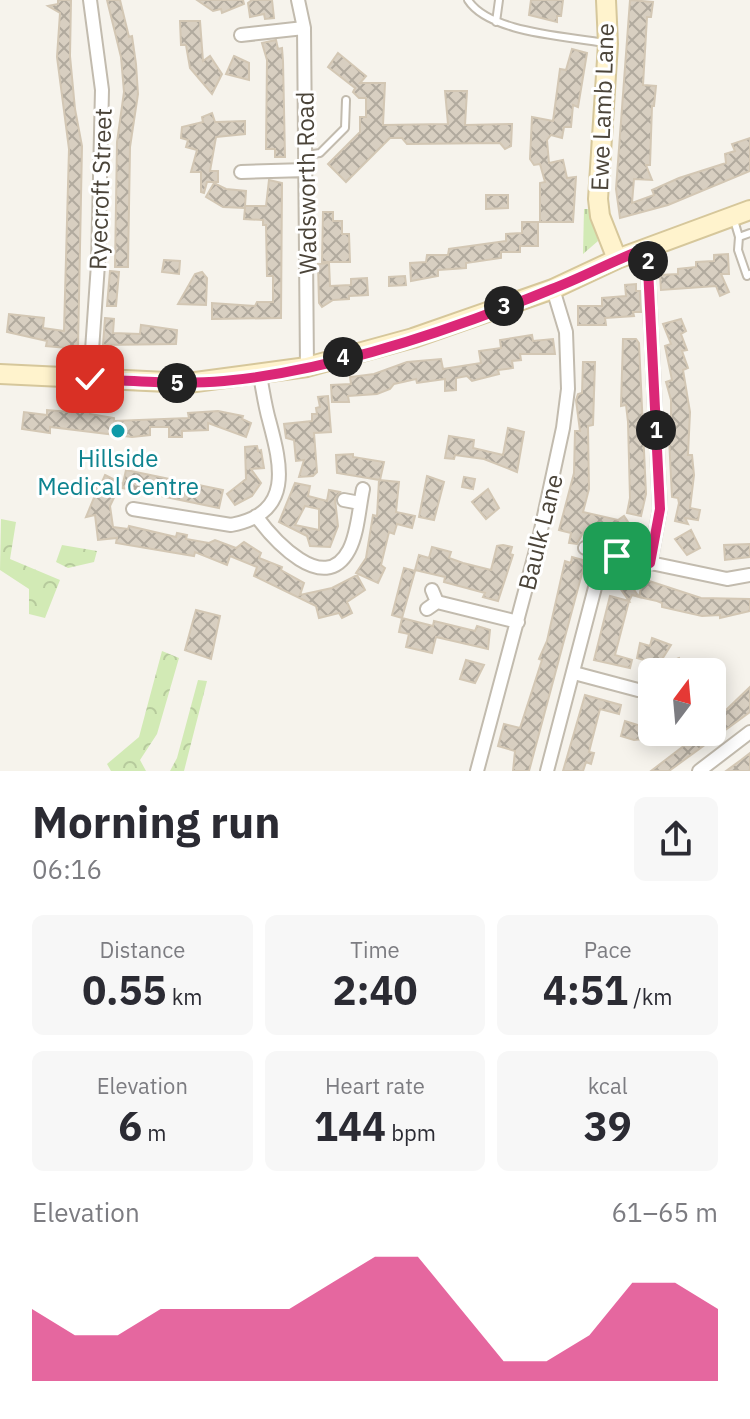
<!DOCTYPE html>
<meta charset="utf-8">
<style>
body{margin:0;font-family:"IBM Plex Sans",sans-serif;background:#f7f7f7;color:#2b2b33;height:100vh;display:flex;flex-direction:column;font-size:30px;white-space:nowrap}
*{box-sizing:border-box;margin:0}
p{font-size:26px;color:#7c7c81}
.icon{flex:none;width:44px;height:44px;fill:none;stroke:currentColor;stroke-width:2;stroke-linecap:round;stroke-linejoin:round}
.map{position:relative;height:771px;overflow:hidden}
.details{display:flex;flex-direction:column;background:#fff;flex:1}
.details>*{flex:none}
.needle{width:52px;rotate:16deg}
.controls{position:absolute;left:638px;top:658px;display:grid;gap:16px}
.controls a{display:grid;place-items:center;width:88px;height:88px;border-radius:12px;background:#fff;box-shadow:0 4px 20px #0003;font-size:40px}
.pin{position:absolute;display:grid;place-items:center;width:68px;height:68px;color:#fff;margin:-34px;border-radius:16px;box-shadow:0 4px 12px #0006}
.km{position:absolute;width:40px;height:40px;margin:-20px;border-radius:50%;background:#222;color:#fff;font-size:22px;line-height:40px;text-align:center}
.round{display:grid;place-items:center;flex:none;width:84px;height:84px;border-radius:12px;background:#f7f7f7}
.summary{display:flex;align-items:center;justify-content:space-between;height:136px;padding:0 32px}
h1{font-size:44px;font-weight:800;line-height:60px}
.metrics{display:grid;grid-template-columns:repeat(3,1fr);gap:12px;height:136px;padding:8px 32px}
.metrics div{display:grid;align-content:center;border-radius:12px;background:#f7f7f7;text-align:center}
.metrics b{font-size:40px;font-weight:800}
.metrics small{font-size:22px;font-weight:400}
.metrics p{font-size:22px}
.chart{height:224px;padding:16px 32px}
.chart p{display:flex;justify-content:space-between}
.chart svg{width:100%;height:144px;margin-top:8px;fill:#db2777;opacity:.7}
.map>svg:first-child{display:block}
.grass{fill:url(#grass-tufts)}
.forest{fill:url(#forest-crowns)}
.building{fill:url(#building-cross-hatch);stroke:#d3c7b4;stroke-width:2;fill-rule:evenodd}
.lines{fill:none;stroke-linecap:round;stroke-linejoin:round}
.lane-casing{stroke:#c2bbae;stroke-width:10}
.street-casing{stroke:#c2bbae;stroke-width:16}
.secondary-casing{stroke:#d6c79b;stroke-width:22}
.lane{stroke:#fff;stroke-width:6}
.street{stroke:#fff;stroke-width:12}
.secondary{stroke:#fff3cd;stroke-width:18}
.route-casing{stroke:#fff;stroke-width:16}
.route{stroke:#db2777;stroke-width:10}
.culture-dot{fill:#0f9aa8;stroke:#fff;stroke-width:3}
.labels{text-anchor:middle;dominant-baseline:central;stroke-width:6;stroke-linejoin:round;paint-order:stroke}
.street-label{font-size:24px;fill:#4b4439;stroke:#fff}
.culture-label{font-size:24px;fill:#0d838f;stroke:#fff}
</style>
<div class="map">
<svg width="750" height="771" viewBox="0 0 750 771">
<defs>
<pattern id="grass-tufts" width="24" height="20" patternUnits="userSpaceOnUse" patternTransform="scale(2)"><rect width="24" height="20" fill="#d2eab5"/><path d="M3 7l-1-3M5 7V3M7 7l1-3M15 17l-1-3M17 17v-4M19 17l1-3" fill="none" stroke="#b6ca9c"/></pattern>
<pattern id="forest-crowns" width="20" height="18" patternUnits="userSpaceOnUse" patternTransform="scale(2)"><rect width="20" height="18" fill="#d2eab5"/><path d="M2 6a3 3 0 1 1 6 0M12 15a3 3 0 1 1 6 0" fill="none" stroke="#b6ca9c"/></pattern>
<pattern id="building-cross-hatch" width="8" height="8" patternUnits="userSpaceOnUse" patternTransform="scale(2)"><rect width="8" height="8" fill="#d8cfc1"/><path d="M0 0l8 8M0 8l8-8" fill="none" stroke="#b1aa9e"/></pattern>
</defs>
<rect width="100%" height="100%" fill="#f6f3ec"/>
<path class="grass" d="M584,209H590L598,241L583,254Z"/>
<path class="forest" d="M1,519L16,522L10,559L60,580L45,618L29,614V589L0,570Z
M62,545L97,551L94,562L68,568L56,562Z
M162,651L179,658L157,734L140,760L146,771H111L107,764L139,737Z
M198,680L207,681L184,771H170L177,758Z"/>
<path class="building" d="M58,0H71L70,56L75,109L82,146L78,349L46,346L47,341L7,332L9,314L44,318L43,328L64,331L69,149L57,57L60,13L48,6L58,4Z
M107,0H120L129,37L132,36L136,64L138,94L130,147L128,267H115L117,142L124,92L121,57Z
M197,0H243L244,4L222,13L221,9L213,11Z
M252,0H272L274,18L265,19L264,14L250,17L248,3Z
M531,0H563L561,16H557V22L529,15Z
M630,0L653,2L651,17H647L643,85L656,86L654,106H652L650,165H646L652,180L634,179L632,203L654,195L652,190L679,178L726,163L725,154L735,151L732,144L750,138V171L668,205L620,218L616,189Z
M180,21H200L203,61L210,56L222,74L212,94L190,68L186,45H181Z
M276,40L278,49L282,48L283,61L285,157H275V149H266L267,60L262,43Z
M572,49L587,53L578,107L573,105L571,127H564L562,138L551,135L547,140L549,163L563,160L567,178L576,177L573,222H540V183L545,182L540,164L534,165L530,159L532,117L553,121L560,69L566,70Z
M338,53L366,76L360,83H385L383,125L448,124L445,91H467L465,125L512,124L511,146L505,149L500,143L407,144L402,138H390L346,182L328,164L360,132V117H366V98H359L353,92L355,88L328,67Z
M234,56L249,63V80L226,74Z
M212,113L215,122L245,121V134L216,137L210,171H218V182H207L204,193L201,192V172H191L197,150L186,147L188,140L181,138L182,127L203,122L202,117Z
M269,180L282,183L281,318L212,319V303L255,306L257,302H273V276H267L266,225H263V220L244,219L245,208L223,207L206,197L214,183L226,189L246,191L245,206H266Z
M486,195H508V208L486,209Z
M323,212H333V221H342V234H349L350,262H322Z
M522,222H538V246H520V252H501V258L466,263V268L438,270V276L411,281L410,263L426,262L427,255H448L449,249L506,241V234L522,233Z
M728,254L729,274H721L729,292L720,296L716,286L661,290L660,275L678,274V269L696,267V262L714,261V255Z
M164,260L180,261L179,274L162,272Z
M329,263L330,286L351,285V279L367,278L368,295L349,296V299L333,300L322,307L319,303L318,264Z
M110,271L119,272L116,306H107Z
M202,272L207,278L206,305L178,304L195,274Z
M405,276L406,285L389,286V277Z
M636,284V291H640L641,312H633L634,316L605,318L606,325H578V306H602V298L626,296L625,285Z
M105,318L114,319L113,333L140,334L141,325L177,330L176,344L103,345Z
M681,319L686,331L681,334L687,350L682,351L688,368L683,370L690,412L688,455H692L694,475L690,508L700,510L698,520L685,518L688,524L675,521L679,503L678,498L672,497L668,418H671V400L666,382L672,380L665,346L671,344L663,324Z
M532,335L533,341L553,339L555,354H520L521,360L512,361L513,368L498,370L499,374L472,381L467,376L456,378V390L445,391V379L417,383L416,379L394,384L390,389L377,394L348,396L349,402H332L331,385L351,384L350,377L374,374L407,362L441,359L443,369L481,363L479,351L501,348L500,340Z
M623,339H636L639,343L646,494L641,516L627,513L630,498L628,422L626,405L621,406Z
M583,362H595L593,425L588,426L589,489L583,512L618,520L624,516L634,531L620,539L611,526L608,537L584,531L577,544L569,543L571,533L559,530L574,473L575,431H580L576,400L578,394L582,393Z
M328,396L331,432L314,433L317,472L313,476L299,477L304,460L296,461L294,440L286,438L284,424L312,421V414H317L316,408L320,407L318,397Z
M71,406L91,410L90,414L114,418V421L189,418L188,413L218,411L243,416L242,419L251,423L246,437L208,423V430L182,431V437H169V427H150V435L132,437L50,427V433L22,429L24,412L47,415V410L70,412Z
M508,428L524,432L517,472L484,459L455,455L454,459L445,458L449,436L474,440L473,448L503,455Z
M257,446L258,451L261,450L264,468L251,469L261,483L252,496L235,505L227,494L246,479L245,447Z
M353,454V457L384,462L380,480L337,473L336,455Z
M126,470L223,490L219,508L122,488Z
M105,475L121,483L110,506L113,527L128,529L129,526L176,537L177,533L187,535L186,539L209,543L215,540L236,548L244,542L261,553L259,558L282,567L281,570L304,583L300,595L332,588L357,575L365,590L347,602L352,613L342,618L339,613L319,618L316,606L254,576L257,567L230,556L227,565L195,552L194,556L116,543L117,538L98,540L95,515L86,517L96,493L93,485L102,482Z
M427,476L444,482L434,520L419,517Z
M464,477L475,479L473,489L462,487Z
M379,480L399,482L396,512L415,516L412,528L397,524L394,534L389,532L381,565L385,568L378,583L356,573L366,558L373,515L377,516Z
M295,483L310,486L308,496L327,501L329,490L340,492L335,499L338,526L330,547L310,546L307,536L279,522ZM305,506L319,509V530L295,525Z
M488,489L499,508L486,519L472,502Z
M691,530L700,548L687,555L675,539Z
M750,544V557L725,560L724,545Z
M503,545L512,547L510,554L513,555L498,601L483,597L485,593L444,582L445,577L415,570L419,555L429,558L432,547L451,552L449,558L463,563L491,570L497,546Z
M572,557L583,560L584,566L529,771H513L515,751L498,746L504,724L520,728L542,660L539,659L547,641L565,561L571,563Z
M404,568L415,571L402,618L392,615Z
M624,575L639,597L632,595L629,601L615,655L632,660L630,668L594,660L610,596L629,601L615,581Z
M643,579L701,598L750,599V611L720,618V615L702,616L662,607V603L657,601L639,597Z
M196,610L220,616L211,659L185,650Z
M402,618L433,626L434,621L475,631L477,626L490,630L488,649L436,637L432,653L406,647L409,634L399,632Z
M652,638L671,645L659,664L637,658L640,643L650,646Z
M679,658L685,672H644Z
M466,660L484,665L475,683L460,679Z
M750,687V712L669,771H651L702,732H712V702L719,712L726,710Z
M585,695L621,705L619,714L600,709L589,752L594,753L591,764L586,762L583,771H563Z
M652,718V738L634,740L621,736L625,721L644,727Z
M750,753V771H726L741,760Z"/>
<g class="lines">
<defs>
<path id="lane" d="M468,0C489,33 567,36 604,43
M496,22L499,0
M306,155L320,153L345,128L346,100
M734,220L739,237L750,233
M739,237L738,250L747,276L750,274"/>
<path id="street" d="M90,0L102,90L98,264L90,379
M298,0L304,28L307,367
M241,35L304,28
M241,172L306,170
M647,248L660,509L650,563
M344,500L360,503
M133,509L231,525C294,513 281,465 269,420C265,406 263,391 260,376
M256,516C273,539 324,597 349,550C358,533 359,508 363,489
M585,548L617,556
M437,602L518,622
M427,609L437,602L432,590
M574,673L638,690
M477,771L539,539L563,428L568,389L566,332L553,289
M547,771L598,576L606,562L617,556L727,579L750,575
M699,771L750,732"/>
<path id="secondary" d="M606,0L608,44L598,199L600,216L617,259
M0,374L188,383L307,367L413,338L553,289L617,259L750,210"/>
</defs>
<use href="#lane" class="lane-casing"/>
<use href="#street" class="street-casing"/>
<use href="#secondary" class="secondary-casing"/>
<use href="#lane" class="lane"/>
<use href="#street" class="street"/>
<use href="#secondary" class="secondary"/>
</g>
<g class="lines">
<defs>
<path id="route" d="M90,379C135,381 180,385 224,381C332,371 452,330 552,289C584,277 614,260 647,248L660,509L650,563L617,556"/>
</defs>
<use href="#route" class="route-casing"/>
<use href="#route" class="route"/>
</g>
<circle class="culture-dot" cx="118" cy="431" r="8"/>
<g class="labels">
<g class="street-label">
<text transform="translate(602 107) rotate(-88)">Ewe Lamb Lane</text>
<text transform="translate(306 183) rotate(-91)">Wadsworth Road</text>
<text transform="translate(100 189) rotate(-88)">Ryecroft Street</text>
<text transform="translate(540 532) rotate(-76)">Baulk Lane</text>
</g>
<g class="culture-label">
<text x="118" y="458">Hillside<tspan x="118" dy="28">Medical Centre</tspan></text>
</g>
</g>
</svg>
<div class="controls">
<a><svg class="needle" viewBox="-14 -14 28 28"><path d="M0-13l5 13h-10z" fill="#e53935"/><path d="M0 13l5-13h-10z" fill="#7c7c81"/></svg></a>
</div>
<div class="pin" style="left:617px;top:556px;background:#1e9e55"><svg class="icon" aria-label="arrive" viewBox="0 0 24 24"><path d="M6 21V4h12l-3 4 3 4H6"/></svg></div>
<div class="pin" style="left:90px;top:379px;background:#d93025"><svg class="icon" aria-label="check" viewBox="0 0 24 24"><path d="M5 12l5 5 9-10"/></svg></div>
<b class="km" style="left:656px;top:430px">1</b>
<b class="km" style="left:648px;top:261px">2</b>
<b class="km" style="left:504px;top:306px">3</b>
<b class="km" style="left:343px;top:357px">4</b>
<b class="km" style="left:177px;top:383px">5</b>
</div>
<section class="details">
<div class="summary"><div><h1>Morning run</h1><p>06:16</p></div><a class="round"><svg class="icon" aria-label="share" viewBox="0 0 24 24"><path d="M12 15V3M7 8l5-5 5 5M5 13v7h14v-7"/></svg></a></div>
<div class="metrics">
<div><p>Distance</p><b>0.55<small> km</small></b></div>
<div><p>Time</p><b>2:40</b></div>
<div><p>Pace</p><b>4:51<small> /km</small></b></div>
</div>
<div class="metrics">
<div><p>Elevation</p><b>6<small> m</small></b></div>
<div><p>Heart rate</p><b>144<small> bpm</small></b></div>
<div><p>kcal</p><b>39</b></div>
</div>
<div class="chart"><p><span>Elevation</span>61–65 m</p>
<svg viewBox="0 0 160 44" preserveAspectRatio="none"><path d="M0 44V22L10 30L20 30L30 22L40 22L50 22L60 22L70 14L80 6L90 6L100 22L110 38L120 38L130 30L140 14L150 14L160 22V44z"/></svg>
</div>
</section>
